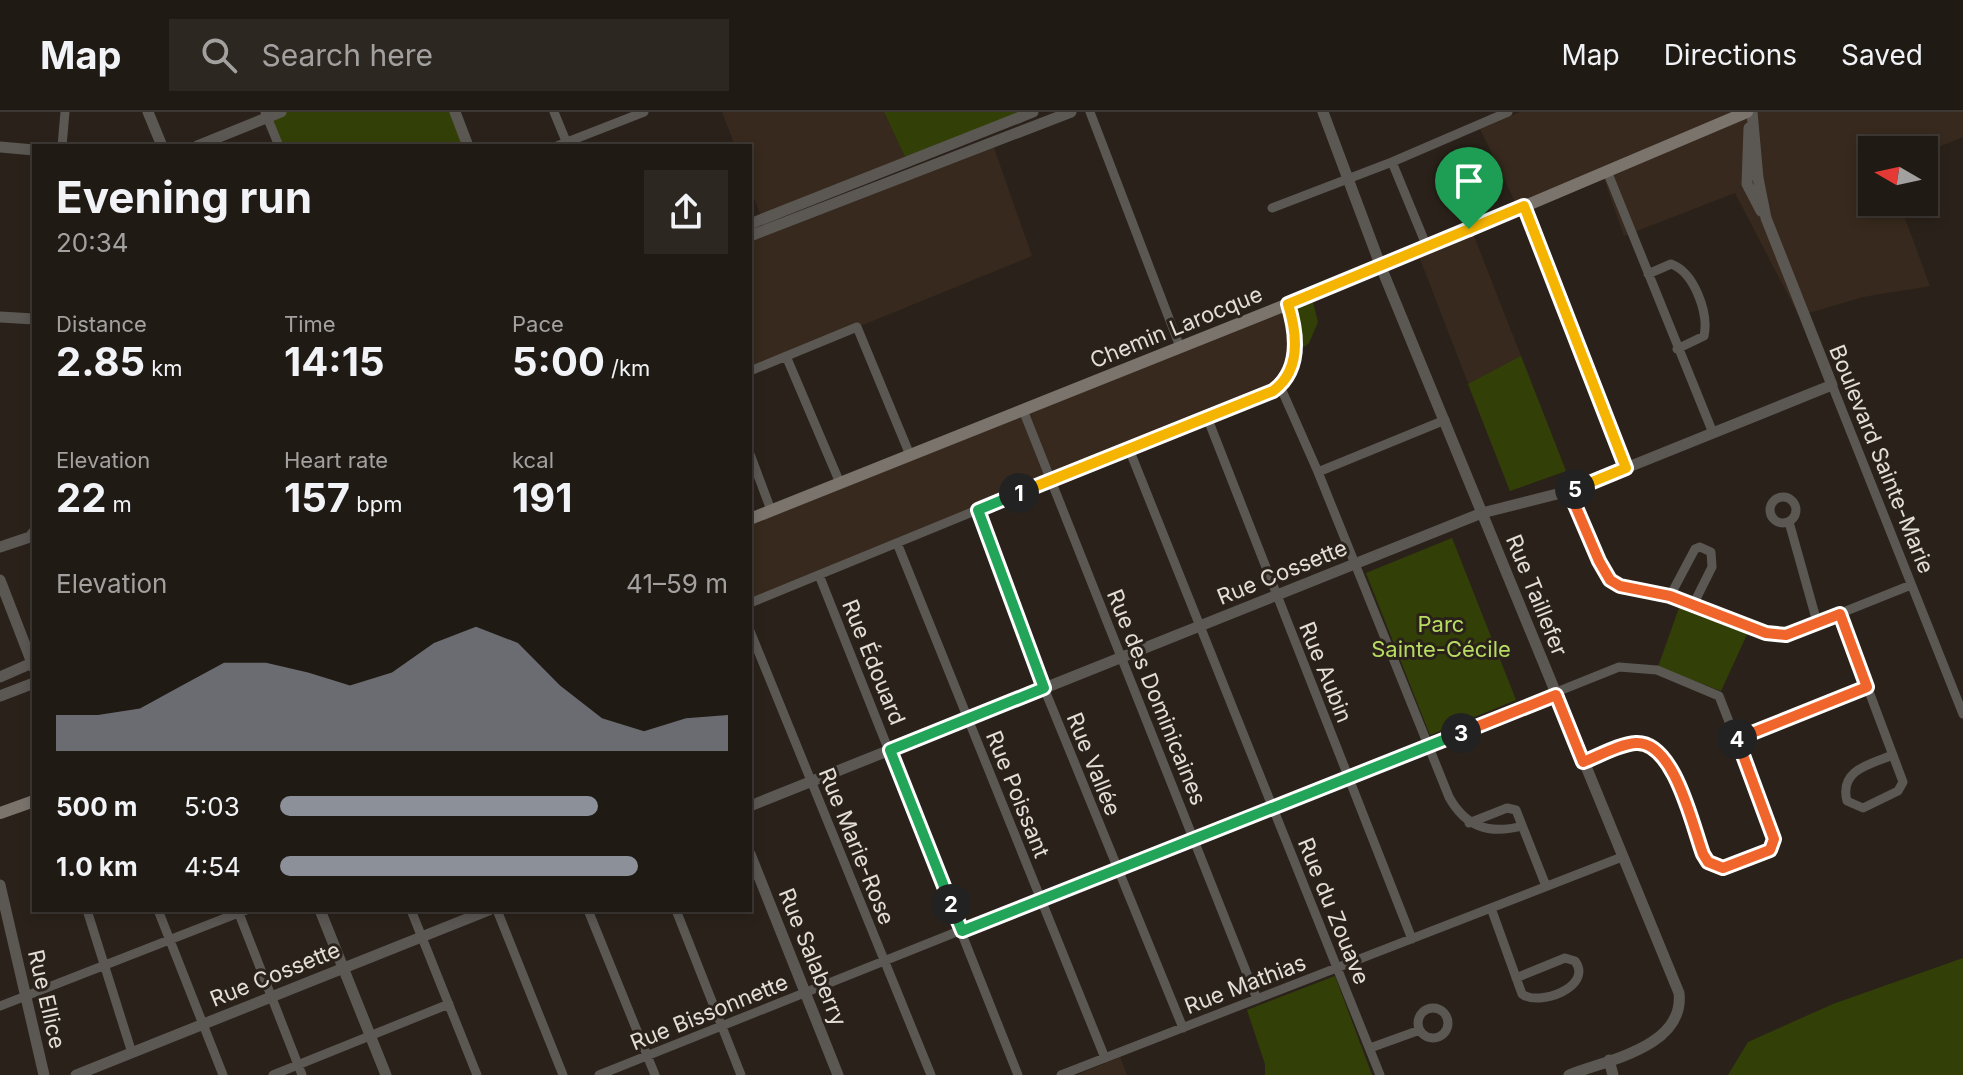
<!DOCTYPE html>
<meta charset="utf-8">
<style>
body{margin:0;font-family:Inter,sans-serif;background:#2d2722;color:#f1f3f6;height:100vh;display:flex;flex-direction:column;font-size:30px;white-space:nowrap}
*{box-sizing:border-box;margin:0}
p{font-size:26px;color:#a2a1a0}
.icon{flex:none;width:44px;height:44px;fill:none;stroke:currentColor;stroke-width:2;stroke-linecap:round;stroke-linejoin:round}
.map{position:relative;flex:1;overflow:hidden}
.details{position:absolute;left:32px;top:32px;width:720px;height:768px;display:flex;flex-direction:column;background:#201a14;border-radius:0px;box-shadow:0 4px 12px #0003,0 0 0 2px #3d3834}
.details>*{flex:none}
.needle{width:52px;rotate:279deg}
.fabs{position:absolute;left:1858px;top:24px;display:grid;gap:16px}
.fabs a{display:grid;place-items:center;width:80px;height:80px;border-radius:0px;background:#201a14;box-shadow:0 4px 12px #0003,0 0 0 2px #3d3834;font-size:40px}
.pin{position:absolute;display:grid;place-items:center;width:68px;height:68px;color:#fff;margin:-82px -34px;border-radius:50% 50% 50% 0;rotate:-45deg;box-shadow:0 0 8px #0007}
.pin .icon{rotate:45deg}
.km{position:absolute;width:40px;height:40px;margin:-20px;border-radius:50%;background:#222;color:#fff;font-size:22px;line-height:40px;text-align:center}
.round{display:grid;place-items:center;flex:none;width:84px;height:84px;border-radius:0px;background:#2d2722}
.overview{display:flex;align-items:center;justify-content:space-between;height:136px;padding:0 24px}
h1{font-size:44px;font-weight:700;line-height:60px}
.stats{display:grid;grid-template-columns:repeat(3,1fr);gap:12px;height:136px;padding:8px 24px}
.stats div{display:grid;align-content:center}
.stats b{font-size:40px;font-weight:700}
.stats small{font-size:22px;font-weight:400}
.stats p{font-size:22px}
.chart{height:224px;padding:16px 24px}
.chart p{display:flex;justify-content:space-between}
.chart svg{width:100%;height:144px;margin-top:8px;fill:#8c9099;opacity:.7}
ul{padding:0 24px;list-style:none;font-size:26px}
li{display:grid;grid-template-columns:128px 96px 1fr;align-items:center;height:60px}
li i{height:20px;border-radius:10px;background:#8c9099}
header{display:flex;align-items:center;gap:48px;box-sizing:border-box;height:112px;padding:0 40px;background:#201a14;border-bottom:2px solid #3d3834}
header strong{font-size:38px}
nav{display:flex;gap:44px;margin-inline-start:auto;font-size:28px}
.search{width:560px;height:72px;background:#2d2722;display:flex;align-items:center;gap:20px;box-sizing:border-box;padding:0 28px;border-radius:0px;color:#a2a1a0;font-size:30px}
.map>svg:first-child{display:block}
.built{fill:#37291d}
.green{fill:#324007}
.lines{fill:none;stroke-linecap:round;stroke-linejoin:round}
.minor{stroke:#5b5753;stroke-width:9}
.tertiary{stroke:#5b5753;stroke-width:11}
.secondary{stroke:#7a746d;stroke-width:12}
.split-1-casing{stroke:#fff;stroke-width:16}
.split-2-casing{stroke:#fff;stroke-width:16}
.split-3-casing{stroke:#fff;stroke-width:16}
.split-4-casing{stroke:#fff;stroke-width:16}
.split-5-casing{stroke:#fff;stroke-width:16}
.split-6-casing{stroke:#fff;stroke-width:16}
.split-1{stroke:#f5b400;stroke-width:10}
.split-2{stroke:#22a559;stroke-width:10}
.split-3{stroke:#22a559;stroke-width:10}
.split-4{stroke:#f0652b;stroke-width:10}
.split-5{stroke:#f0652b;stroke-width:10}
.split-6{stroke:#f5b400;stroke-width:10}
.labels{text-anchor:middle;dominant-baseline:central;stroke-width:6;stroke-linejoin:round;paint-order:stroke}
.street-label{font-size:22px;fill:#e3ded8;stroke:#2a221a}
.park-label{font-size:22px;fill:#b8dc62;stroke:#2a221a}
</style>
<header>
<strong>Map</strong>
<div class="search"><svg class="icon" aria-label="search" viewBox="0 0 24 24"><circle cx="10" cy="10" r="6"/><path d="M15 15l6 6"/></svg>Search here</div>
<nav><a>Map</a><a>Directions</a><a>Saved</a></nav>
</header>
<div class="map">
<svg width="1963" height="963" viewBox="0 0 1963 963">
<rect width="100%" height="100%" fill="#2a221a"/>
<path class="built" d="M722,0H884L906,47L761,105L750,75V34H735Z
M1520,0H1963V25L1924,41L1872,38V90H1899L1930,174L1863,185L1799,204L1735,81L1624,124L1604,67L1520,100L1480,17Z
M993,33L1032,144L750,259V126Z
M1472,119L1566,359L1510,379L1418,142Z
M1291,196L1300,222V238L1289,266L1273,279L750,488V413Z
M1120,945L1127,963H1077Z"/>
<path class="green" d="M281,0H455L468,34H279L267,6Z
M884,0H1025L906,47Z
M1312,187L1318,210L1309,231L1300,238V222L1291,196Z
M1521,244L1566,359L1510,379L1468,272Z
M1452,426L1516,588L1430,623L1366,461Z
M1680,493L1749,518L1721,579L1658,555Z
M1963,846V963H1728L1748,930L1833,892Z
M1335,864L1372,963H1265V952L1247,898Z"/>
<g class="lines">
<path class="minor" d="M265,0L279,34
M554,0L568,34
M1090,0L1180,235
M62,34L65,0
M557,34L644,0
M1392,50L1427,135
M1607,59L1713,321
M1524,94L1626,356
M1272,96L1392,50L1508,0
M1648,162L1671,152C1694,160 1709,201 1704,224L1677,237
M1288,192L1297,233L1280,274L1318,360L1449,685C1465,714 1488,723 1522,714
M786,244L840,371
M750,259L857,215L910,343
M1832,273L1963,602
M1023,298L1257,887
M1207,305L1412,827
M1129,337L1380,963
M750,342L771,398
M1318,360L1445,308
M1569,379L1610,468C1628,478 1649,478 1669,484C1709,495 1745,520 1786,523L1911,473
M1770 398a13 13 0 1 1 26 0a13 13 0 1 1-26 0Z
M978,398L1044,576L1183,916
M1789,410L1817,510
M897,431L1105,946
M819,463L1018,963
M1670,484L1695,437L1700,435L1711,440L1712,455L1693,493
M750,491L1280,274
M1840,502L1903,670L1898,679L1863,696L1847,689C1839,658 1870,652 1893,643
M750,519L931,963
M1737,627L1867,575
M1469,711L1507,696L1516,698L1546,774
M1491,796L1522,882C1538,895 1594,875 1575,849L1565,846L1516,866
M87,798L132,941
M158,798L223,963
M411,798L477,963
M497,798L563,963
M588,798L655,963
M676,798L741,963
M238,799L302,963
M0,894L246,798
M1418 911a15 15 0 1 1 30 0a15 15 0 1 1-30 0Z
M1370,936L1420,918
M273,963L449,892
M599,963L1619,555L1657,558L1719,584L1771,717L1774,735C1758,748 1726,763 1708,750C1691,720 1677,630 1637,631C1620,632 1599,644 1583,650
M1061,963L1622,745"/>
<path class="tertiary" d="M148,0L162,34
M455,0L468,34
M1323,0L1381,155L1679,881C1685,935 1607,948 1569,963
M1749,16L1747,72L1761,99
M197,34L281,0
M0,35L34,38
M750,112L1033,0
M750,124L1071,0
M0,205L34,207
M0,435L30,425L34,420
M0,468L34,556
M0,565L32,551
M0,584L34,571
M750,694L1482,401L1569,379L1832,273L1766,106L1758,66L1752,0
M750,742L838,963
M0,773L44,963
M320,798L386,963
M1609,948L1613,963
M76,963L489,798"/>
<path class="secondary" d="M750,407L1381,155L1747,0
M0,701L34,689"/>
</g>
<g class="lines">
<defs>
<path id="split-1" d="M1019,381L1273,279C1302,258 1297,221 1288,192L1469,117"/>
<path id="split-2" d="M951,792L890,638L1044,576L978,398L1019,381"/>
<path id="split-3" d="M951,792L962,819L1461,621"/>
<path id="split-4" d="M1461,621L1556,583L1583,650C1599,644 1619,632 1636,631C1674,629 1692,712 1703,742L1708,750L1723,756L1770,738L1774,727L1737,627"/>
<path id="split-5" d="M1575,377L1569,379L1599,449L1610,468L1620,474L1670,484L1766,521L1786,523L1840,502L1867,575L1737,627"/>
<path id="split-6" d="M1469,117L1524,94L1626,356L1575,377"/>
</defs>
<use href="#split-1" class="split-1-casing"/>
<use href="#split-2" class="split-2-casing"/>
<use href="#split-3" class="split-3-casing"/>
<use href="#split-4" class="split-4-casing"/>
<use href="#split-5" class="split-5-casing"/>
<use href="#split-6" class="split-6-casing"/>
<use href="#split-1" class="split-1"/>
<use href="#split-2" class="split-2"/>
<use href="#split-3" class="split-3"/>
<use href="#split-4" class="split-4"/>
<use href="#split-5" class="split-5"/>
<use href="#split-6" class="split-6"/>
</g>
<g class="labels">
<g class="street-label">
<text transform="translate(1176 215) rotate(-22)">Chemin Larocque</text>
<text transform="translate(1882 347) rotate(68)">Boulevard Sainte-Marie</text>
<text transform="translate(1282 460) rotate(-22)">Rue Cossette</text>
<text transform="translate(1537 483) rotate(68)">Rue Taillefer</text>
<text transform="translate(874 550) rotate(68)">Rue Édouard</text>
<text transform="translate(1326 560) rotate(68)">Rue Aubin</text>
<text transform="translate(1157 585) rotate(68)">Rue des Dominicaines</text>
<text transform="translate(1094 652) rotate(68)">Rue Vallée</text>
<text transform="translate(1018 682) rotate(68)">Rue Poissant</text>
<text transform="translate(857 734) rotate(68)">Rue Marie-Rose</text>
<text transform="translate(1334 799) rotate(68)">Rue du Zouave</text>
<text transform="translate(813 845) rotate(68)">Rue Salaberry</text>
<text transform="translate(275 862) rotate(-22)">Rue Cossette</text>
<text transform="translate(1245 872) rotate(-21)">Rue Mathias</text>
<text transform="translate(47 887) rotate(77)">Rue Ellice</text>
<text transform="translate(709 900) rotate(-22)">Rue Bissonnette</text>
</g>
<g class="park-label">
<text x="1441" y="512">Parc<tspan x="1441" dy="25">Sainte-Cécile</tspan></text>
</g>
</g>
</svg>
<div class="fabs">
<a><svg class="needle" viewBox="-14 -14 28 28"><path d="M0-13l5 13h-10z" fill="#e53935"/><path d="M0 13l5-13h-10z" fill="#a2a1a0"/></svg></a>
</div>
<div class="pin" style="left:1469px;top:117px;background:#1e9e55"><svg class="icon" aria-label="arrive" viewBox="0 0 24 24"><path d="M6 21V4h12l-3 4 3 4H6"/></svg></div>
<b class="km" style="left:1019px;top:381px">1</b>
<b class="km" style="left:951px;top:792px">2</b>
<b class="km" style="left:1461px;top:621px">3</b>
<b class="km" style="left:1737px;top:627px">4</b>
<b class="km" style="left:1575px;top:377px">5</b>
<section class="details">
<div class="overview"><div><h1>Evening run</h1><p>20:34</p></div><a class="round"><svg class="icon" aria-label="share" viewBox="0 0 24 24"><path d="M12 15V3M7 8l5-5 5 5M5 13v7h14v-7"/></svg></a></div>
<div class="stats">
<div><p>Distance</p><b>2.85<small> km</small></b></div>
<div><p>Time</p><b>14:15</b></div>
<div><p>Pace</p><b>5:00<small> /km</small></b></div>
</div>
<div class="stats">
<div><p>Elevation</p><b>22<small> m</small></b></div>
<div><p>Heart rate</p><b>157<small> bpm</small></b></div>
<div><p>kcal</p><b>191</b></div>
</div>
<div class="chart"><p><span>Elevation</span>41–59 m</p>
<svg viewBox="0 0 160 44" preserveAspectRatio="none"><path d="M0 44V33L10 33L20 31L30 24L40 17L50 17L60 20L70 24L80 20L90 11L100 6L110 11L120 24L130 34L140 38L150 34L160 33V44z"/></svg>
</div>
<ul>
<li><b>500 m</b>5:03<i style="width:71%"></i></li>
<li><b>1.0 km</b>4:54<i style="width:80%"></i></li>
</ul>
</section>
</div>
